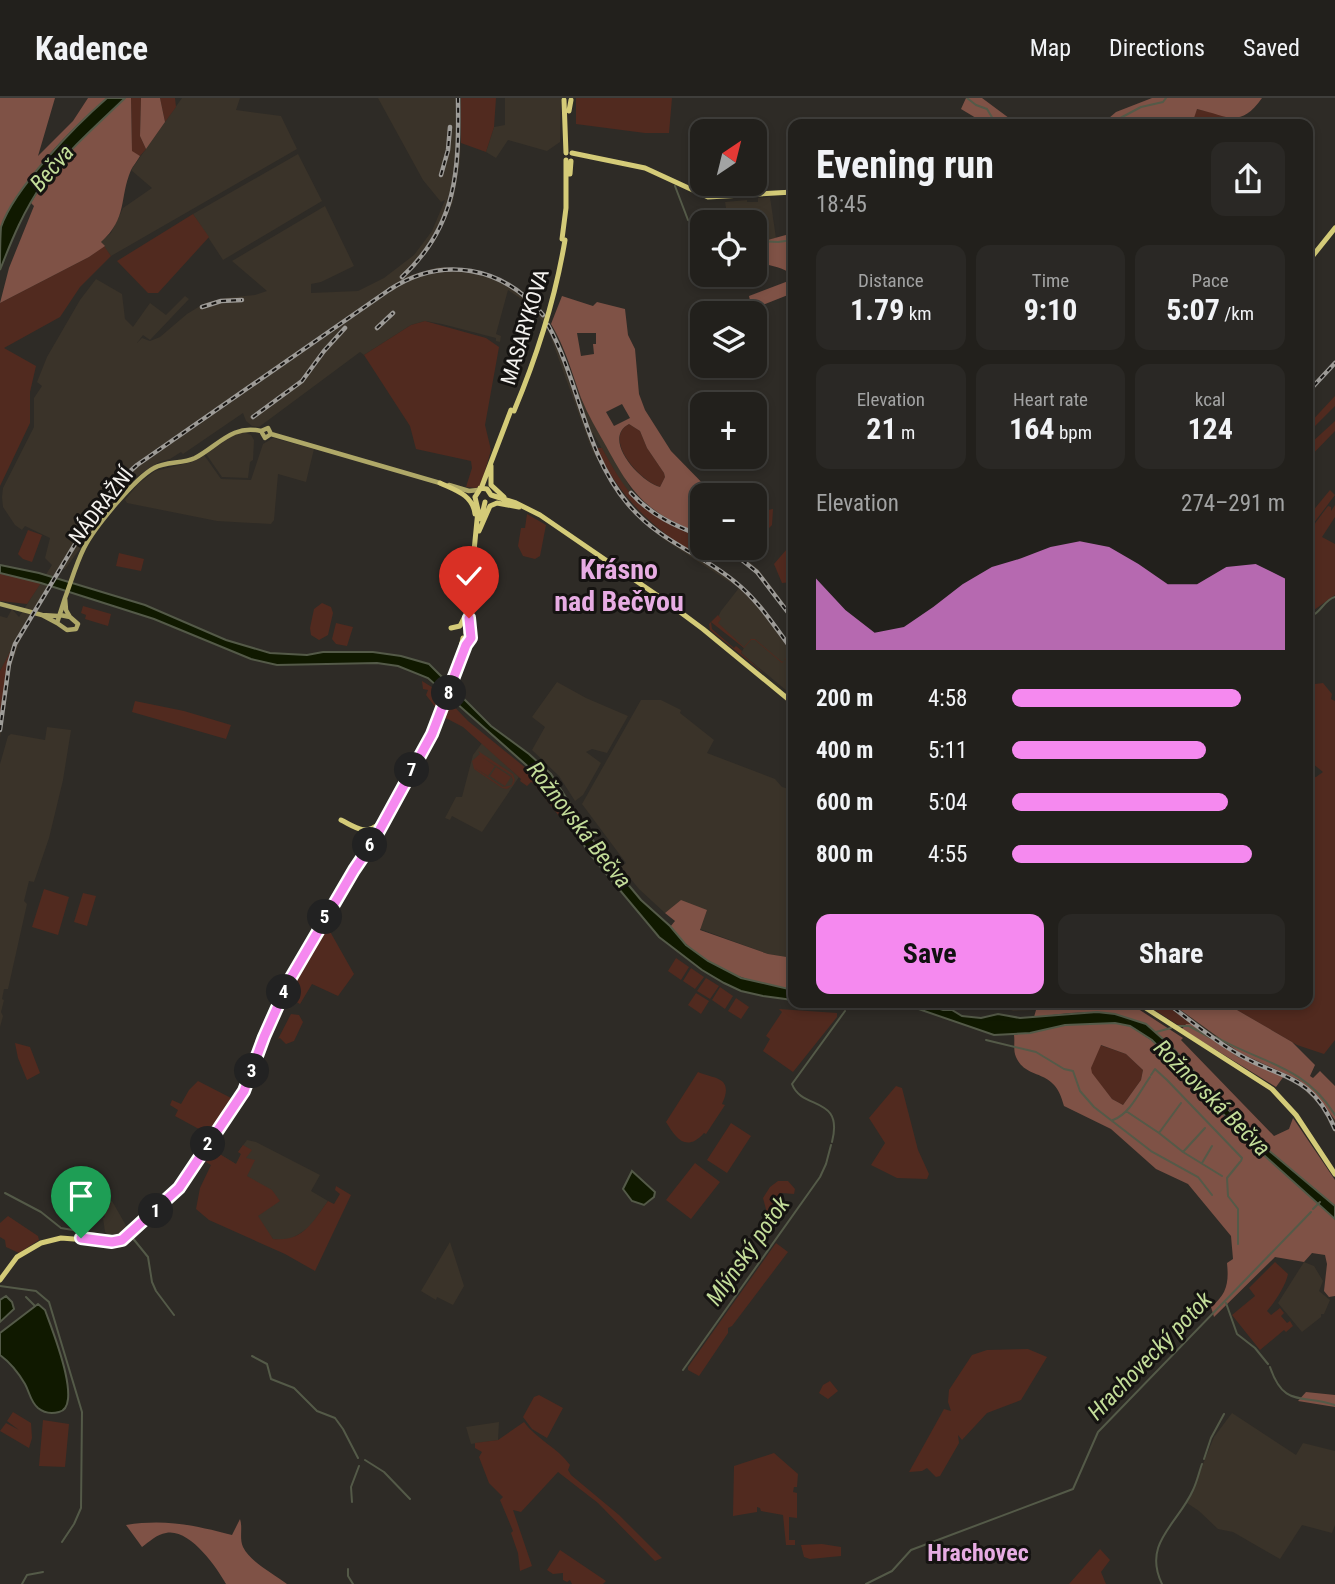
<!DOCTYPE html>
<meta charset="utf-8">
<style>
body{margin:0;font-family:"Roboto Condensed",sans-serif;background:#2a2825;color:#f1f3f6;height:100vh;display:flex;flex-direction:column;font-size:26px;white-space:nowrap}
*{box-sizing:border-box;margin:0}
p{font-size:23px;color:#a2a3a3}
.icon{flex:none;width:38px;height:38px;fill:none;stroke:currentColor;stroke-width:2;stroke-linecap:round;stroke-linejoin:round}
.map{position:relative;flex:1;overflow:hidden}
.panel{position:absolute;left:788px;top:21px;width:525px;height:889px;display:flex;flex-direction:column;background:#22201c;border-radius:14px;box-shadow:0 4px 10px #0003,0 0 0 2px #3f3e3b}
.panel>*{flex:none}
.needle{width:46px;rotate:35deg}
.controls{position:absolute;left:690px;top:21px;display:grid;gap:14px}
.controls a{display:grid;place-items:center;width:77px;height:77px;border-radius:14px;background:#22201c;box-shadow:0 4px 10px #0003,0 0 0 2px #3f3e3b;font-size:35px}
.pin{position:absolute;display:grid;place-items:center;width:60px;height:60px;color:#fff;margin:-72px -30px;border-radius:50% 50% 50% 0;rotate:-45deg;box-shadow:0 0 7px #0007}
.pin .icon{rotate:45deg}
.km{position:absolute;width:35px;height:35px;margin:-18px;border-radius:50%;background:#222;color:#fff;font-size:19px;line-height:35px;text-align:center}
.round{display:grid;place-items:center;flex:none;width:74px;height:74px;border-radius:14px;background:#2a2825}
.headline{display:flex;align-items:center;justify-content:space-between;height:119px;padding:0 28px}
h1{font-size:38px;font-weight:700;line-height:52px}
.figures{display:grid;grid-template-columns:repeat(3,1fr);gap:10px;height:119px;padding:7px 28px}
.figures div{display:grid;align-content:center;border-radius:14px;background:#2a2825;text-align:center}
.figures b{font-size:30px;font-weight:700}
.figures small{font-size:19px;font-weight:400}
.figures p{font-size:19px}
.chart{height:196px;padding:14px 28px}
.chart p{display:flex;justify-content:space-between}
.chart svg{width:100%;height:126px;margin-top:7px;fill:#f589ef;opacity:.7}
.cta{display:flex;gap:14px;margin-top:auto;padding:14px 28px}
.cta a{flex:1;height:80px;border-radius:14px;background:#f589ef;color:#111;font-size:28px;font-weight:700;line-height:80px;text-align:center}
.cta a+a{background:#2a2825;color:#f1f3f6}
ul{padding:0 28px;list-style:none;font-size:23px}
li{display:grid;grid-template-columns:112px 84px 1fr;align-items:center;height:52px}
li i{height:18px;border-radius:9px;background:#f589ef}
header{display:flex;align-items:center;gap:42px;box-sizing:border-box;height:98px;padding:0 35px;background:#22201c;border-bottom:2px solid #3f3e3b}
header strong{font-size:33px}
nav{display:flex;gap:38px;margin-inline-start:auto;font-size:24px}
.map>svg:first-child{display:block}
.built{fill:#3a3329}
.green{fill:#512a1f;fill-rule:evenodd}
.forest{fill:#7f5246;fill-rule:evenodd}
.water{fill:#101900;stroke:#545a48;stroke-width:2}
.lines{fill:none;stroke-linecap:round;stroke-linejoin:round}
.stream{stroke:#545a48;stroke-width:2}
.secondary{stroke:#afa868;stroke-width:4.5}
.primary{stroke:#d4cb78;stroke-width:5}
.rail-casing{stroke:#9d9b97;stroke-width:4.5}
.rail{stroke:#151311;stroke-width:2;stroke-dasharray:5;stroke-linecap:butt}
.primary-bridge{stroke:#d4cb78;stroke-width:5}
.route-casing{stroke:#fff;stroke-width:14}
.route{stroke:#f589ef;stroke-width:9}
.labels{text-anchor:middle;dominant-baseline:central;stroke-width:6;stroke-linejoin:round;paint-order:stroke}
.street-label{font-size:21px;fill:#f4f2ef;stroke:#151311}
.water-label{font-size:23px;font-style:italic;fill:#c3dd99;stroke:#151311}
.quarter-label{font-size:24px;font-weight:bold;fill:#e7ace3;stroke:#151311}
.district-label{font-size:28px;font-weight:bold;fill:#e7ace3;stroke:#151311}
</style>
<header>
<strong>Kadence</strong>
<nav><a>Map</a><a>Directions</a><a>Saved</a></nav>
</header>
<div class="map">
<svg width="1335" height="1486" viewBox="0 0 1335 1486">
<rect width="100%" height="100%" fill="#2e2b26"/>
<path class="built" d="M182,0H240L236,12L281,18L297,51L111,158L100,144L111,135L123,110L152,90L131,72Z
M378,0H461L460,65L453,104L435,143L407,178L439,169L473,171L504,184L533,204L556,235L582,302L631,391L649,409L675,425L702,436V440L668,426L639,406L622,386L593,335L591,336L596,350L611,379L628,403L656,430L674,444L731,478L762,507L793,550V598L741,555L744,550L719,528L716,523L721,513L739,490L663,441L632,414L616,394L592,352L547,229L529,206L508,192L496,236L501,238L500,244L496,243V240L442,226L425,223L411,227L364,257L360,254L259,329L252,328L246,323L243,315L183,356L181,354L170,361L159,364L136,379L120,393L121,395L65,471H61L23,534L11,568L0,640V620L9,557L0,573V518L7,520L12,511L19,519L52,467L45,460L50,440L25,428L22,432L15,427L3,409L2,399L3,390L34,329V300L42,288L37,284L47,259L80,202L96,181L122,196L125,221L133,229L150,205L166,217L185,198L189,201L150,242L143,237L137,245L142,240L150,243L160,239L187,216L205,205L224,200L255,197L267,193L232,163L325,108L354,168L321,184L311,186V195L358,193L384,180L414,157L432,133L445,102L441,104L423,82Z
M505,0H561L560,44L547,53L508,42L496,60L486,54L494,29L505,27Z
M298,56L322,103L223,162L193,116Z
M770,99L776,140L764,143L754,140V124H722L720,111L726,110L725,104L747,102V104H758V100Z
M243,334L251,337L254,342L253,362L250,364L248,380L222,379L206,356L233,337Z
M273,340L314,351L306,384L278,376L274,422L271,426L217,423L127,405L125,402L138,386L155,373L192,364L204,357L221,381L251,382L263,346Z
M723,450H733L759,472L793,517V524L755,475L740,461Z
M557,584L586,600L628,618L607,655L592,651L586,654L601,665L583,697L575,703L559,678L532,652L545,629L532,619Z
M641,602H661L681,612L680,615L714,642L707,655L775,681L782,689L793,692V860L768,856L700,831L682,803L665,815L639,791L621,769L626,765L582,706Z
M47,629L71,632L63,682L49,740L34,784L29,783L24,803L27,806L8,891H4L2,901L4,902L1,914L3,918L0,929V666L8,638L11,636L45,642Z
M482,645L519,679L482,734L452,718L450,722L445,720L456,699H462L473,657Z
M997,905H1034L1036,912L1013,913Z
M1163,905H1171L1240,955L1299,982L1316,997L1330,1014L1335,1022V1036L1320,1007L1297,985L1238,959Z
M247,1042L256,1044L320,1077L311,1093L328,1103L310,1129L288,1143L273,1141L218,1071L206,1064L213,1052L236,1066L241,1056L238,1054Z
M112,1103L128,1131L117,1136H107L105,1134L103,1120L105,1119L99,1106Z
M450,1144L464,1188L453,1207L437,1199L436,1202L421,1193Z
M1304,1164L1314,1168L1323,1183L1319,1193L1330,1202L1324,1216H1321V1219L1302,1234L1278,1205Z
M1232,1315L1296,1357L1303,1345L1335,1353V1427L1332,1435L1302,1427L1280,1461L1233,1434L1218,1431L1199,1413L1187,1405L1214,1339Z
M499,1324L498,1342L471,1346L466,1329Z"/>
<path class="green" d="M131,0H141L140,38L146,51L140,58L132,54Z
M160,0H175L176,9L165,24Z
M461,0H496L494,29L486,54L461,45Z
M576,0H672L669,35H645L576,26Z
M1196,11L1233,19L1235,21L1233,26H1192Z
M193,116L209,139L158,195H148L117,163Z
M104,148L111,158L80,189L60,219L4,250L36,268L30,294V325L0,388V205L89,159Z
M425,223L486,240L499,249L485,327L491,352L481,387L476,390L466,389L472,370L471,363L416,351L410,328L364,257L411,227Z
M1335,298V308L1307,336V328Z
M1335,323V333L1307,362V343L1311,345Z
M629,326L640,333L647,350L664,375L665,379L660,389C640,383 602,341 629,326Z
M596,350H602C630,402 645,419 702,440V450H719L711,465C659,437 622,404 596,350Z
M1330,392L1335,397L1307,434V420Z
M1335,407V419L1322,439L1335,446V497L1307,517V436L1328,408L1331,409V413Z
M773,411L772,427L769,430L754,433V415Z
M527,416L546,427L540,458L535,461L523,458L518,448L521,430H525Z
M28,432L42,437L32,464L23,461L18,456Z
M793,444V484L782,485L774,466Z
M119,455L144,461L141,473L116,468Z
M0,475L41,485L27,506L0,503Z
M322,505L331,509L333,515L328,537L319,542L311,537L310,530L314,511Z
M83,508L111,516L108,528L85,521L86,517L81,515Z
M718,517L721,521L718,525L744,549L751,541H755L782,564L787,560H791H786L782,565L755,542H751L744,550L711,524L712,531L734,550L736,548L742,553L741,555L766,577L710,532L709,526Z
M336,525L353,529L347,548L336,546L332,541Z
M11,552L0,620V573Z
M422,583L440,594L468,623L538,680L545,688L562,716L559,718L534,686L531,684L527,688L520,683L521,681L463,629L442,618L446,610L439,607L436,610L426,597L428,592L423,591Z
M1323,585L1332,596L1331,601L1335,603V942L1324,956L1297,947L1225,905H1307V680L1316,679L1323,674L1307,661V587Z
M135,603L184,613L231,627L226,641L132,614Z
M478,653L513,676L515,682L513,687L507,691L502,690L474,671L472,663L480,656ZM482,659L511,677L513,682L512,687L503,689L475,670L488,678L495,668Z
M496,669L511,679L505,688L490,678Z
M44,791L69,799L58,837L32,829Z
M83,795L96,798L87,828L74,824Z
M325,829L328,830L354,876L338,898L312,886L300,906L288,899Z
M676,860L689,869L681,882L668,873Z
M691,870L704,879L695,891L683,883Z
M706,880L719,888L710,901L697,893Z
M720,889L733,898L725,911L712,902Z
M696,895L709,903L701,916L688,907Z
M736,900L749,909L741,921L728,913Z
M1034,905H1087L1086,908L1036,912Z
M1144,905H1163L1192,926H1186L1181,929Z
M779,911L837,915V919L793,974L763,953L770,941L766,938L782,914Z
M291,916L299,917L303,924L294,943L286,946L280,940L278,941Z
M15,945L30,949L40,975L27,982L18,960Z
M1100,947L1126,956L1143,972L1141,982L1123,1007L1112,1001L1091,975V969Z
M698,974C713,981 735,978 722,1006L725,1007L706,1036L704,1035C685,1056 675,1038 666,1024Z
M198,983L233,1001L208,1036L175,1018L178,1012L170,1007L172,1002L181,1006L189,992Z
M896,988L902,990L918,1052L929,1076L927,1081L897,1080L871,1067L885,1045L869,1020Z
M731,1025L751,1038L727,1075L707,1062Z
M243,1047L252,1052L246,1060L255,1062L247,1078L272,1092L280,1103L258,1118L273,1141C303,1144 312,1125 328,1103L334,1106L340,1096L335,1092L336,1088L351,1097L315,1173L285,1156L209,1122L196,1111L200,1090L211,1067L206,1064L213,1052L236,1066L241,1056L238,1054Z
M695,1065L720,1084L691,1121L666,1102Z
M778,1083H788L795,1091L794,1096L782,1095L776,1101L770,1115H767L763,1100L770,1089Z
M8,1118L38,1138L39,1142L19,1155L6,1149L5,1142L0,1139V1125Z
M776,1145L788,1154L732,1228L728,1230V1235L699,1278L688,1272V1269Z
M1275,1164L1288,1176C1286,1187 1275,1204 1267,1213L1271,1217L1280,1210L1284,1215L1281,1218L1287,1225L1290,1223L1293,1228L1286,1234L1284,1232L1260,1252L1232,1217L1255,1198L1249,1190Z
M1028,1251L1047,1259L1021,1302L987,1315L962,1342L958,1337L959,1345L940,1378L936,1379L927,1370L922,1373L909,1374L944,1311L951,1313L948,1304L949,1292L972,1257L987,1252Z
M830,1283L838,1293L828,1301L819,1295L823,1287Z
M539,1297L563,1310L547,1340L532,1331L523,1319L534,1299Z
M13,1314L31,1325L32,1340L29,1350L0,1333L6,1325L19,1332L7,1323Z
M43,1322L69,1326L65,1369L39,1368Z
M524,1324C536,1341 557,1349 570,1367L568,1372L571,1377L619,1417L662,1460L655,1463L598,1405L558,1374L521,1414L513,1412L532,1468L520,1473L518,1455L511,1435L513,1433L500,1402L503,1399L489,1385L479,1359L482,1354L475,1350V1345L498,1342Z
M774,1355L798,1376L797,1389H794L793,1394L797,1395V1420L789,1419V1442H795V1447H786L783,1417L761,1413L760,1410L757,1409V1414L733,1418L734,1368Z
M822,1446L841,1449V1458L810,1461L804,1459L801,1447Z
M1100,1451L1110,1462L1101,1474L1106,1486H1069Z
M560,1452L606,1483L603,1486H572L570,1482L567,1484L563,1482V1475L553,1476L547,1472Z"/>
<path class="forest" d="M0,0H55L38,58L73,23L88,0H107C65,36 23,80 0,131Z
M125,0H131L132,53L140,58C137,63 133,68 131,72C119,100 128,120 101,144L105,148L89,159L0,205L9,170L34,108L31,105C55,64 91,33 125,0Z
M141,0H160L165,24L146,51L140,38Z
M966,0H982L1017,26H986L961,11Z
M1152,0H1262C1240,31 1228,18 1197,11L1192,26H1102L1116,14Z
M793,135V195L742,215L751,207L749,198L791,182V176C781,168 767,168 754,162V141L764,143Z
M562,198L593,208L597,204L625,211L628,237L635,251L639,296L645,312L671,353L714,397H702V436C647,415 633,398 606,348C597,332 588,317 581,300C572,275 565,249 551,226ZM577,235H596V246H593L594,256L581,258ZM622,306L630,320L614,328L606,314ZM629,326L640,333L647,350L664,375L665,379L660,389C640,384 601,341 629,326Z
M681,802L707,812L700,832L768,856L793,860V892C742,883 705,870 670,829L675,823L665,815Z
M1087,905H1129L1183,940L1181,942L1274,1038L1289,1031L1293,1020L1335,1082V1108L1254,1040L1172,949L1146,926L1115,916L1097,914L1070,915L1034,919L1036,912L1086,908Z
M1171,905H1225L1292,944L1315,967L1310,978L1313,980L1320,973L1335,988V1022L1316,997L1299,982L1240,955Z
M1115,925L1130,928L1151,942L1257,1051L1335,1121V1198L1329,1199L1324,1193L1327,1166L1325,1157L1312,1155L1304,1164L1275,1159L1214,1219L1211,1209C1227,1196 1229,1185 1227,1165L1233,1161L1231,1138L1188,1086L1156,1071L1111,1031L1064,1008C1055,968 1027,984 1016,959C1013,953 1015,943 1014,937L1065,927ZM1101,947L1126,956L1143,972L1141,982L1123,1007L1112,1001L1092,975L1091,970Z
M1186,926H1192L1238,959L1284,978L1276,989L1182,931Z
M1306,1294L1335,1297V1309L1298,1303Z
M240,1421C243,1430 239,1440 243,1449C250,1464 274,1476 287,1486H226C216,1468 189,1430 166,1435C157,1436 149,1444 142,1449L126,1427C165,1421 194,1427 232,1437Z"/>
<path class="water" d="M107,0H125C97,27 66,54 43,85C24,112 12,141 0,172C0,159 0,141 1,129C14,90 76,27 107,0Z
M0,467L39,475L145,507L226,542L270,555L307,557L323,554H373L401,558L429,566L491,628L529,656L551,676L600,753L641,802L670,828L686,847L708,863L741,880L793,892V902L763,898L741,893L724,885L702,872L659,839L588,754L550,688L428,580L398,568L377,565L277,567L251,561L154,521L41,485L0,475Z
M891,905H922L943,912H952L962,918L981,920L998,916L1020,920L1097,914L1115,916L1146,926L1172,949L1254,1040L1335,1108V1121L1257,1051L1152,942L1130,928L1115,925L1065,927L1030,935L994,937L907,907Z
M632,1073L655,1094L654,1099L644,1107L632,1103L623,1091Z
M6,1198L12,1204L14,1211L0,1224V1202Z
M38,1206L45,1212C51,1229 84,1309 59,1314C51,1316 44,1315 38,1310C30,1303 30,1295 25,1286C18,1274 11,1265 0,1257V1235Z"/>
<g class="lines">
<path class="stream" d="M967,0L976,7L987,11L996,26
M1109,26L1141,9L1163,4L1166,0
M675,88L688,122L702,131
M754,143L778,144L793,142
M1307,519C1321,517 1323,502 1335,499
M841,905L843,907
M1176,928H1189L1211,940
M1156,934L1171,930
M1216,939C1261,965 1304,967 1335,1017
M986,942L1036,954L1064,971L1073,973L1080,993L1094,1009L1151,1053L1198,1079L1212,1097
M1151,977L1155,971L1167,982L1242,1060L1241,1063
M1126,1013L1159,1035L1183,1054L1222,1078
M1113,1022C1130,1016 1140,993 1150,979
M1159,1035L1181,1005
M832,1044C844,997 802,1013 792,986L845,913
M1183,1054L1205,1030
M1202,1065L1212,1048
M5,1095L41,1114L61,1130L96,1136
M1313,1111L1320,1104
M106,1137L118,1138L127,1134
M131,1138L148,1159L152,1184L156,1193L174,1217
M1238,1146V1111L1228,1098L1227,1080L1240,1064
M0,1188L36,1193L49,1204L82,1314L81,1410L74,1426L62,1444
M26,1199L35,1208
M1226,1205L1237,1236L1255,1250L1268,1266
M252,1258L267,1266L271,1281L294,1290L317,1313L335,1320L343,1331L358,1360
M1270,1269C1284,1310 1301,1296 1335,1307
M683,1272L820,1079L826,1066L831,1047
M1204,1361L1211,1340L1224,1316
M365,1362L384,1374L410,1401
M352,1404L351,1389L359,1368
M348,1471V1478L353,1486
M22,1486L27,1477L43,1474
M866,1486L892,1473L911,1452L1073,1391L1098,1334L1311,1114
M1162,1486C1142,1445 1178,1426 1193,1392C1197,1384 1199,1374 1202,1366"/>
<path class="secondary" d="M271,336L265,340L261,333L268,330L271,336L440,385
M449,387L469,393L478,392
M65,500C71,484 76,466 84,450C94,430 134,381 154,370C166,363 182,366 195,360C218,348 232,326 261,333
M0,506L42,517
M60,517L70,519L78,526L76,531L67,532L57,525L65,500L66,512L70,519
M57,525L42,517L58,518"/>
<path class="primary" d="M564,2L566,55
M569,13L571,2
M572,55L645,70L708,99L793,94
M570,76L571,63
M562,141L566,110V62
M1307,165L1335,130
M491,368V387L504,399
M440,385C455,392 473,397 475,416
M480,390L487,391L491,397L516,405L540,417L664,502L703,531L793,605
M475,399L482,388L511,312
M481,421L485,404
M479,433L490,408L497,405L519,409
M451,530L460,528L464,520
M466,535L478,412L475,399
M460,554L463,540
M341,722C355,729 365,738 379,726
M359,758L364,749L365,737H371L373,742
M1138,905L1272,991L1296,1017L1335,1076
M0,1182L17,1159L41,1145L61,1140L112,1144L124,1140L167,1103L190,1075L216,1033L244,993L264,939L290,883L354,772L373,743L420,659L437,624L470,542"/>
<defs>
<path id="rail" d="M441,77L448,52L450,29
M402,179C458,127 459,71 458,0
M202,209L221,203L242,202
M548,227C580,285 584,354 628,406C661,445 699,454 735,484C759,503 775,529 793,553
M377,230L393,215
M1307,295L1335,265
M253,319L302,283L324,253L345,230
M631,395C651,417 675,428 702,438
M727,450L757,474L793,521
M0,632L9,566L15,546L101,403L117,385L137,367L389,192C442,157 503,168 543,217
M1167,905C1190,922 1213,942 1238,956C1282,982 1311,975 1335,1031"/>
</defs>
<use href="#rail" class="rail-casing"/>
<use href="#rail" class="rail"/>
<path class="primary-bridge" d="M514,313C537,258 555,202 565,142"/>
</g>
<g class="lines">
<defs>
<path id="route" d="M81,1140L112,1144L122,1142L179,1090L244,993L264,939L289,883L354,772L373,744L432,636L466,547L471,540L469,520"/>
</defs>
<use href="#route" class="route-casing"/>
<use href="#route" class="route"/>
</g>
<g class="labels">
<g class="street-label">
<text transform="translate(525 229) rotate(-73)">MASARYKOVA</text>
<text transform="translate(101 408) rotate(-52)">NÁDRAŽNÍ</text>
</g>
<g class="water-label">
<text transform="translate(52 70) rotate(-49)">Bečva</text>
<text transform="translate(579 727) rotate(52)">Rožnovská Bečva</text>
<text transform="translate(1212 1000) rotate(45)">Rožnovská Bečva</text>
<text transform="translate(748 1153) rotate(-55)">Mlýnský potok</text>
<text transform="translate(1150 1258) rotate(-46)">Hrachovecký potok</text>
</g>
<g class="quarter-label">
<text x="978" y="1455">Hrachovec</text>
</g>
<g class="district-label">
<text x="619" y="471">Krásno<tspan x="619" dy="32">nad Bečvou</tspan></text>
</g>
</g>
</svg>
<div class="controls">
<a><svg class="needle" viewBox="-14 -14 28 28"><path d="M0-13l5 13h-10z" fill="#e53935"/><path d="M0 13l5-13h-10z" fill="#a2a3a3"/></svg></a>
<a><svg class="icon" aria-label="locate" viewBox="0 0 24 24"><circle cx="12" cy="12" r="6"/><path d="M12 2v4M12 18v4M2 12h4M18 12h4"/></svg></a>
<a><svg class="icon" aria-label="layers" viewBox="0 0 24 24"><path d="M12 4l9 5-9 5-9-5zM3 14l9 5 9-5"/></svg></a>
<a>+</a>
<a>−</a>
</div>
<div class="pin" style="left:81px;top:1140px;background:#1e9e55"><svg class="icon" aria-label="arrive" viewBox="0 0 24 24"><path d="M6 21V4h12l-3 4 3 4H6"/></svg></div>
<div class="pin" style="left:469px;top:520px;background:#d93025"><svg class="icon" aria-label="check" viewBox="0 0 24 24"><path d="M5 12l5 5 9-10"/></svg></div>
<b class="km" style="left:156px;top:1113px">1</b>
<b class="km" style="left:208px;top:1046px">2</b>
<b class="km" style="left:252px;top:973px">3</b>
<b class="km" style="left:284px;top:894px">4</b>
<b class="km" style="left:325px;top:819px">5</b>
<b class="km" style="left:370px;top:747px">6</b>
<b class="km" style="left:412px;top:672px">7</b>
<b class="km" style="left:449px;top:595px">8</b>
<section class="panel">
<div class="headline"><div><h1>Evening run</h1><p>18:45</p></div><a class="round"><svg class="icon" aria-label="share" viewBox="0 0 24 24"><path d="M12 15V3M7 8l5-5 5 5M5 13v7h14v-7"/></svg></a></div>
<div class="figures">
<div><p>Distance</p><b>1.79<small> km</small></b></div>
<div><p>Time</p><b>9:10</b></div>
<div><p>Pace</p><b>5:07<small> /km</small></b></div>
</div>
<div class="figures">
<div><p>Elevation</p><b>21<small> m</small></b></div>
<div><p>Heart rate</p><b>164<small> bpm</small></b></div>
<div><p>kcal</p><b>124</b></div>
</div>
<div class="chart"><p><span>Elevation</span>274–291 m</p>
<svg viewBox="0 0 160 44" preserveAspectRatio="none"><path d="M0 44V19L10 30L20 38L30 36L40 29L50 21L60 15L70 12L80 8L90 6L100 8L110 14L120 21L130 21L140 15L150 14L160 19V44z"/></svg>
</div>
<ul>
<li><b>200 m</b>4:58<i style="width:84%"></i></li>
<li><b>400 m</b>5:11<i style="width:71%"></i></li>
<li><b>600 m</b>5:04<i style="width:79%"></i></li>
<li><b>800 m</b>4:55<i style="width:88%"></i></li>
</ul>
<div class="cta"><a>Save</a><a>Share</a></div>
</section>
</div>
